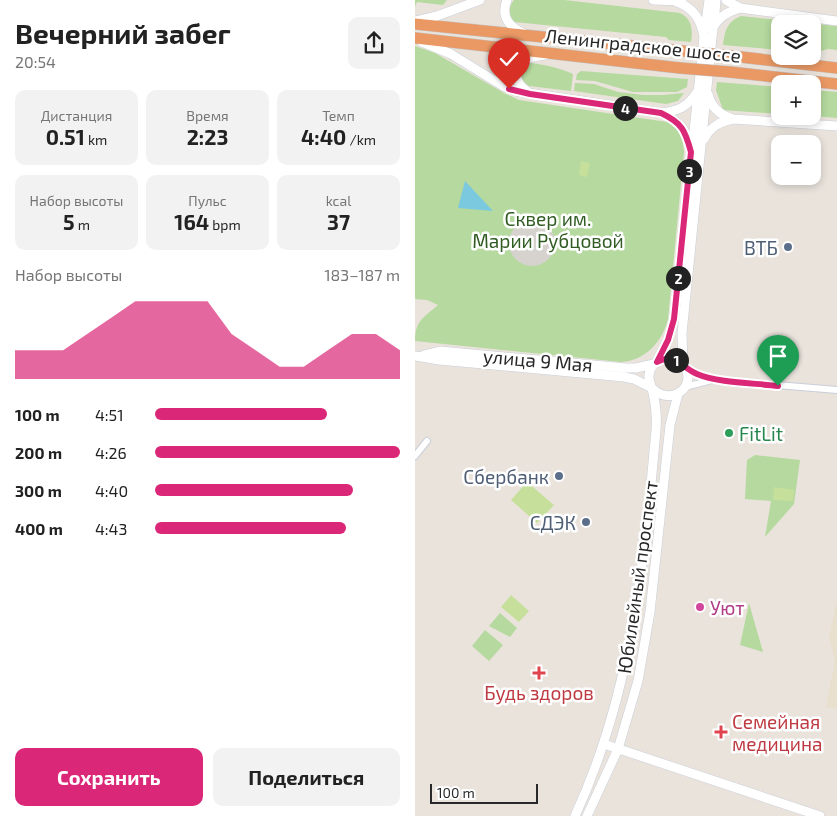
<!DOCTYPE html>
<html lang="ru">
<meta charset="utf-8">
<style>
body{margin:0;font-family:"Exo 2",sans-serif;background:#f2f2f2;color:#222;height:100vh;display:flex;flex-direction:column;font-size:19px;white-space:nowrap}
*{box-sizing:border-box;margin:0}
p{font-size:16px;color:#767676}
.icon{flex:none;width:28px;height:28px;fill:none;stroke:currentColor;stroke-width:2;stroke-linecap:round;stroke-linejoin:round}
.map{position:relative;flex:1;overflow:hidden}
.sheet{display:flex;flex-direction:column;background:#fff;width:415px}
.sheet>*{flex:none}
.controls{position:absolute;left:356px;top:15px;display:grid;gap:10px}
.controls a{display:grid;place-items:center;width:50px;height:50px;border-radius:10px;background:#fff;box-shadow:0 2px 8px #0003;font-size:25px}
.scale{position:absolute;left:15px;bottom:12px;width:108px;box-sizing:border-box;padding-left:5px;border:2px solid #282828;border-top:0;font-size:14px;line-height:18px;white-space:nowrap;color:#282828;-webkit-text-stroke:4px #fff;paint-order:stroke}
.pin{position:absolute;display:grid;place-items:center;width:42px;height:42px;color:#fff;margin:-51px -21px;border-radius:50% 50% 50% 0;rotate:-45deg;box-shadow:0 0 5px #0007}
.pin .icon{rotate:45deg}
.km{position:absolute;width:25px;height:25px;margin:-12px;border-radius:50%;background:#222;color:#fff;font-size:14px;line-height:25px;text-align:center}
.round{display:grid;place-items:center;flex:none;width:52px;height:52px;border-radius:10px;background:#f2f2f2}
.summary{display:flex;align-items:center;justify-content:space-between;height:85px;padding:0 15px}
h1{font-size:28px;font-weight:700;line-height:38px}
.metrics{display:grid;grid-template-columns:repeat(3,1fr);gap:8px;height:85px;padding:5px 15px}
.metrics div{display:grid;align-content:center;border-radius:10px;background:#f2f2f2;text-align:center}
.metrics b{font-size:21px;font-weight:700}
.metrics small{font-size:14px;font-weight:400}
.metrics p{font-size:14px}
.chart{height:140px;padding:10px 15px}
.chart p{display:flex;justify-content:space-between}
.chart svg{width:100%;height:90px;margin-top:5px;fill:#db2777;opacity:.7}
.primary-button{display:flex;gap:10px;margin-top:auto;padding:10px 15px}
.primary-button a{flex:1;height:58px;border-radius:10px;background:#db2777;color:#fff;font-size:20px;font-weight:700;line-height:58px;text-align:center}
.primary-button a+a{background:#f2f2f2;color:#222}
ul{padding:0 15px;list-style:none;font-size:16px}
li{display:grid;grid-template-columns:80px 60px 1fr;align-items:center;height:38px}
li i{height:12px;border-radius:6px;background:#db2777}
main{display:flex;flex:1;min-height:0}
.map>svg:first-child{display:block}
.education{fill:#e9dfcd}
.green{fill:#b5d99e}
.pitch{fill:#c6e09b}
.plaza{fill:#d6d2ce}
.water{fill:#7bc9df}
.lines{fill:none;stroke-linecap:round;stroke-linejoin:round}
.street-casing{stroke:#caced9;stroke-width:8}
.secondary-casing{stroke:#caced9;stroke-width:10}
.highway-casing{stroke:#c3c3c3;stroke-width:12}
.street{stroke:#fff;stroke-width:6}
.secondary{stroke:#fff;stroke-width:9}
.highway{stroke:#ea9965;stroke-width:11}
.highway-bridge-casing{stroke:#c3c3c3;stroke-width:12;stroke-linecap:butt}
.highway-bridge{stroke:#ea9965;stroke-width:11}
.route-casing{stroke:#fff;stroke-width:10}
.route{stroke:#db2777;stroke-width:6}
.service-dot{fill:#5c6f8a;stroke:#fff;stroke-width:2}
.leisure-dot{fill:#2e9e5b;stroke:#fff;stroke-width:2}
.hotel-dot{fill:#d1479c;stroke:#fff;stroke-width:2}
.health-dot{fill:#e0444e;stroke:#fff;stroke-width:2}
.labels{text-anchor:middle;dominant-baseline:central;stroke-width:5;stroke-linejoin:round;paint-order:stroke}
.street-label{font-size:19px;fill:#282828;stroke:#fff}
.park-label{font-size:19px;fill:#305c22;stroke:#fff}
.service-label{font-size:19px;fill:#4e5e75;stroke:#fff;text-anchor:end}
.leisure-label{font-size:19px;fill:#27864d;stroke:#fff;text-anchor:start}
.hotel-label{font-size:19px;fill:#b23c85;stroke:#fff;text-anchor:start}
.health-label{font-size:19px;fill:#be3a42;stroke:#fff}
</style>
<main>
<section class="sheet">
<div class="summary"><div><h1>Вечерний забег</h1><p>20:54</p></div><a class="round"><svg class="icon" aria-label="share" viewBox="0 0 24 24"><path d="M12 15V3M7 8l5-5 5 5M5 13v7h14v-7"/></svg></a></div>
<div class="metrics">
<div><p>Дистанция</p><b>0.51<small> km</small></b></div>
<div><p>Время</p><b>2:23</b></div>
<div><p>Темп</p><b>4:40<small> /km</small></b></div>
</div>
<div class="metrics">
<div><p>Набор высоты</p><b>5<small> m</small></b></div>
<div><p>Пульс</p><b>164<small> bpm</small></b></div>
<div><p>kcal</p><b>37</b></div>
</div>
<div class="chart"><p><span>Набор высоты</span>183–187 m</p>
<svg viewBox="0 0 160 44" preserveAspectRatio="none"><path d="M0 44V30L10 30L20 30L30 22L40 14L50 6L60 6L70 6L80 6L90 22L100 30L110 38L120 38L130 30L140 22L150 22L160 30V44z"/></svg>
</div>
<ul>
<li><b>100 m</b>4:51<i style="width:70%"></i></li>
<li><b>200 m</b>4:26<i style="width:100%"></i></li>
<li><b>300 m</b>4:40<i style="width:81%"></i></li>
<li><b>400 m</b>4:43<i style="width:78%"></i></li>
</ul>
<div class="primary-button"><a>Сохранить</a><a>Поделиться</a></div>
</section>
<div class="map">
<svg width="422" height="816" viewBox="0 0 422 816">
<rect width="100%" height="100%" fill="#e9e3dc"/>
<path class="education" d="M422,600V709L411,707L420,661L414,637Z"/>
<path class="green" d="M0,0H32L28,5L2,2L0,7Z
M99,0H149L265,13C277,19 278,29 276,42L254,40L251,37L99,22C93,16 93,7 99,0Z
M326,16L422,26V50L413,49L398,53V24H365V50L308,45C310,30 312,22 326,16Z
M0,46L20,53L89,93L104,100L252,122L258,124L267,132L269,152L253,319C248,341 230,361 206,362L0,341C0,321 9,317 23,305L12,300L0,299Z
M116,63C131,65 145,68 158,74L156,91L114,86L108,82L105,76C107,69 110,65 116,63Z
M166,71L273,79L272,87L262,92H218L180,81L161,80L162,74Z
M302,82L365,87V114L308,110L301,90Z
M160,83L179,84L203,92L228,95H248L269,93L263,101L251,104L159,91Z
M398,90L422,92V118L398,116Z
M340,455L385,460L379,504L350,537L356,501L330,499L332,460Z
M334,603L348,652L325,645Z
M85,613L102,628L95,637L74,626Z
M70,630L88,645L74,661L57,646Z"/>
<path class="pitch" d="M166,161L175,163L172,177L164,175Z
M112,482L139,505L122,523L96,500Z
M359,487L379,490L378,501L358,500Z
M96,595L114,611L104,622L86,607Z"/>
<path class="plaza" d="M94 243a23 23 0 1 1 46 0a23 23 0 1 1-46 0Z"/>
<path class="water" d="M50,181L78,211L43,208Z"/>
<g class="lines">
<defs>
<path id="street" d="M270,369L284,375L300,380L422,390
M270,387L297,380
M0,456L12,441"/>
<path id="secondary" d="M92,0C85,17 95,28 110,34
M238,0L267,1
M311,0L325,8L422,21
M0,21L22,16L65,0
M299,25L301,0
M290,29L294,0
M7,42L36,54L88,86L100,91L246,113C263,111 273,107 282,92
M113,92C101,84 94,67 110,60C116,57 123,56 130,55
M293,94C296,108 305,115 318,119L422,126
M246,113C265,122 270,128 275,147
M289,139C296,126 305,122 318,119
M9,355L25,351L211,368H221L239,364
M0,356L24,360L209,377L219,379L237,388
M242,361L253,340L259,319L289,37C286,20 279,8 262,2
M268,365L267,333L298,28C304,16 313,12 325,8
M189,744L405,816
M160,816C217,693 229,563 241,430C242,417 241,405 238,393C237,386 233,382 234,375C236,358 258,352 268,365C284,385 257,407 238,389
M172,816L203,749L223,681L235,612L255,425L263,394"/>
<path id="highway" d="M0,24L267,51
M0,38L265,68
M317,56L422,68
M315,72L422,84"/>
</defs>
<use href="#street" class="street-casing"/>
<use href="#secondary" class="secondary-casing"/>
<use href="#highway" class="highway-casing"/>
<use href="#street" class="street"/>
<use href="#secondary" class="secondary"/>
<use href="#highway" class="highway"/>
<defs>
<path id="highway-bridge" d="M267,51L317,56
M265,68L315,72"/>
</defs>
<use href="#highway-bridge" class="highway-bridge-casing"/>
<use href="#highway-bridge" class="highway-bridge"/>
</g>
<g class="lines">
<defs>
<path id="route" d="M94,89L115,94L246,113C267,123 270,130 276,152L259,319L253,340L242,362C260,352 267,368 282,374C303,383 340,383 363,386"/>
</defs>
<use href="#route" class="route-casing"/>
<use href="#route" class="route"/>
</g>
<g class="service-dot">
<circle cx="373" cy="247" r="5"/>
<circle cx="144" cy="476" r="5"/>
<circle cx="171" cy="522" r="5"/>
</g>
<circle class="leisure-dot" cx="314" cy="433" r="5"/>
<circle class="hotel-dot" cx="285" cy="607" r="5"/>
<g class="health-dot">
<path d="M121.5 665.5h5v5h5v5h-5v5h-5v-5h-5v-5h5z"/>
<path d="M303.5 724.5h5v5h5v5h-5v5h-5v-5h-5v-5h5z"/>
</g>
<g class="labels">
<g class="street-label">
<text transform="translate(228 45) rotate(6)">Ленинградское шоссе</text>
<text transform="translate(123 360) rotate(5)">улица 9 Мая</text>
<text transform="translate(222 577) rotate(-82)">Юбилейный проспект</text>
</g>
<g class="park-label">
<text x="133" y="218">Сквер им.<tspan x="133" dy="22">Марии Рубцовой</tspan></text>
</g>
<g class="service-label">
<text x="363" y="247">ВТБ</text>
<text x="134" y="476">Сбербанк</text>
<text x="161" y="522">СДЭК</text>
</g>
<g class="leisure-label">
<text x="324" y="433">FitLit</text>
</g>
<g class="hotel-label">
<text x="295" y="607">Уют</text>
</g>
<g class="health-label">
<text x="124" y="692">Будь здоров</text>
<text x="317" y="721" text-anchor="start">Семейная<tspan x="317" dy="22">медицина</tspan></text>
</g>
</g>
</svg>
<div class="controls">
<a><svg class="icon" aria-label="layers" viewBox="0 0 24 24"><path d="M12 4l9 5-9 5-9-5zM3 14l9 5 9-5"/></svg></a>
<a>+</a>
<a>−</a>
</div>
<div class="scale">100 m</div>
<div class="pin" style="left:363px;top:386px;background:#1e9e55"><svg class="icon" aria-label="arrive" viewBox="0 0 24 24"><path d="M6 21V4h12l-3 4 3 4H6"/></svg></div>
<div class="pin" style="left:94px;top:89px;background:#d93025"><svg class="icon" aria-label="check" viewBox="0 0 24 24"><path d="M5 12l5 5 9-10"/></svg></div>
<b class="km" style="left:261px;top:360px">1</b>
<b class="km" style="left:263px;top:278px">2</b>
<b class="km" style="left:274px;top:171px">3</b>
<b class="km" style="left:210px;top:108px">4</b>
</div>
</main>
